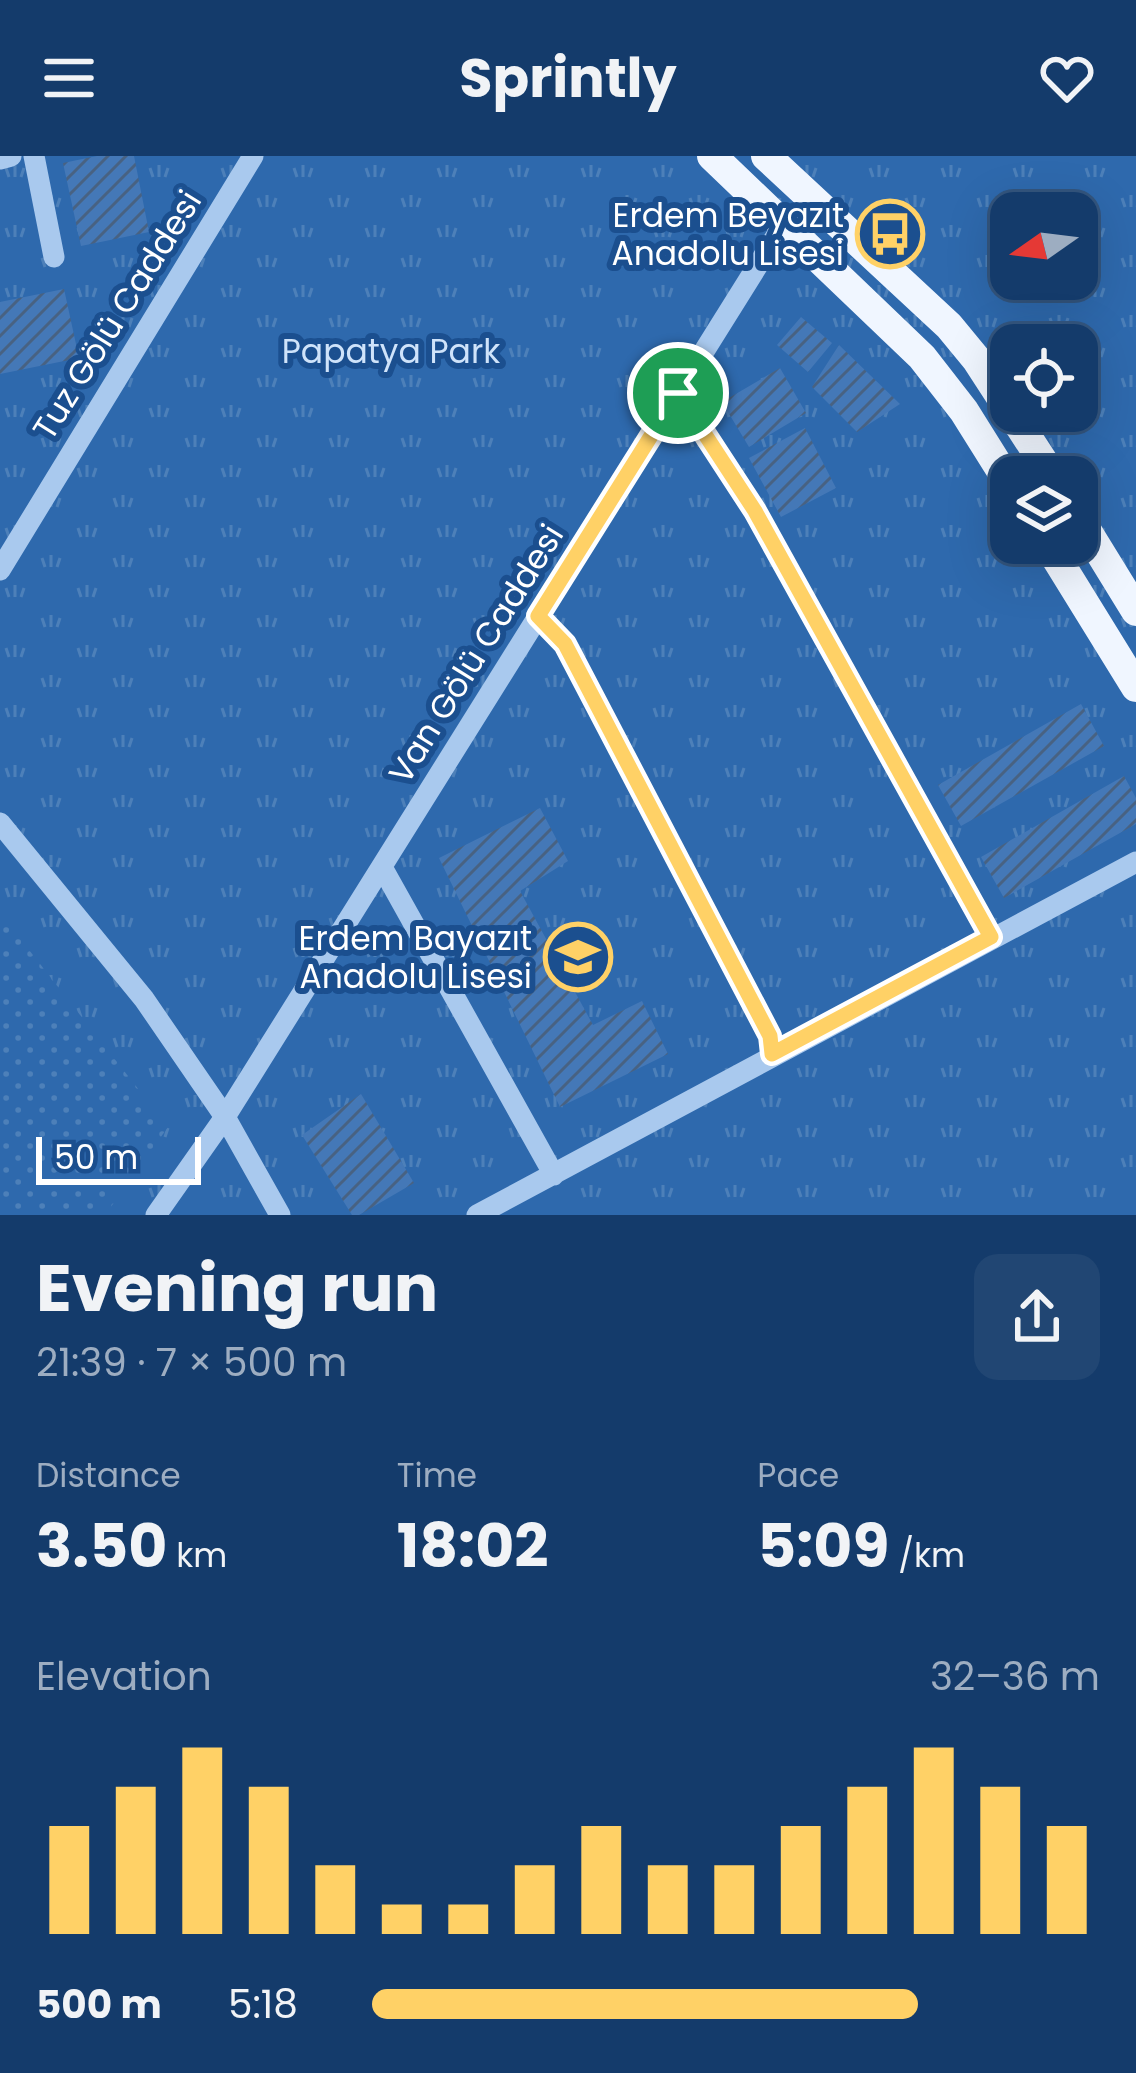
<!DOCTYPE html>
<meta charset="utf-8">
<style>
body{margin:0;font-family:Poppins,sans-serif;background:#214673;color:#f1f3f6;height:100vh;display:flex;flex-direction:column;font-size:45px;white-space:nowrap}
*{box-sizing:border-box;margin:0}
p{font-size:39px;color:#9dadc1}
.icon{flex:none;width:66px;height:66px;fill:none;stroke:currentColor;stroke-width:2;stroke-linecap:round;stroke-linejoin:round}
.map{position:relative;height:1059px;overflow:hidden}
.panel{display:flex;flex-direction:column;background:#143b6b;flex:1}
.panel>*{flex:none}
.needle{width:78px;rotate:256deg}
.tools{position:absolute;left:990px;top:36px;display:grid;gap:24px}
.tools a{display:grid;place-items:center;width:108px;height:108px;border-radius:24px;background:#143b6b;box-shadow:0 12px 48px #0002,0 0 0 3px #33557e;font-size:60px}
.scale{position:absolute;left:36px;bottom:30px;width:165px;box-sizing:border-box;padding-left:12px;border:6px solid #fff;border-top:0;font-size:33px;line-height:42px;white-space:nowrap;color:#fff;-webkit-text-stroke:9px #1b4f8f;paint-order:stroke}
.pin{position:absolute;display:grid;place-items:center;width:102px;height:102px;color:#fff;margin:-51px;border:6px solid #fff;border-radius:50%;box-shadow:0 3px 12px #0007}
.round{display:grid;place-items:center;flex:none;width:126px;height:126px;border-radius:24px;background:#214673}
.summary{display:flex;align-items:center;justify-content:space-between;height:204px;padding:0 36px}
h1{font-size:66px;font-weight:700;line-height:90px}
.stats{display:grid;grid-template-columns:repeat(3,1fr);gap:18px;height:204px;padding:12px 36px}
.stats div{display:grid;align-content:center}
.stats b{font-size:60px;font-weight:700}
.stats small{font-size:33px;font-weight:400}
.stats p{font-size:33px}
.chart{height:336px;padding:24px 36px}
.chart p{display:flex;justify-content:space-between}
.chart svg{width:100%;height:216px;margin-top:12px;stroke:#ffd166;stroke-width:6}
ul{padding:0 36px;list-style:none;font-size:39px}
li{display:grid;grid-template-columns:192px 144px 1fr;align-items:center;height:90px}
li i{height:30px;border-radius:15px;background:#ffd166}
header{display:flex;justify-content:space-between;align-items:center;height:156px;padding:0 36px;background:#143b6b;font-size:54px;font-weight:700}
.map>svg:first-child{display:block}
.park{fill:url(#park-tufts);fill-rule:evenodd}
.garden{fill:url(#garden-dots)}
.building{fill:url(#building-hatch)}
.lines{fill:none;stroke-linecap:round;stroke-linejoin:round}
.minor{stroke:#a9c9ee;stroke-width:21}
.major{stroke:#f0f6ff;stroke-width:30}
.route-casing{stroke:#fff;stroke-width:24}
.route{stroke:#ffd166;stroke-width:15}
.labels{text-anchor:middle;dominant-baseline:central;stroke-width:12;stroke-linejoin:round;paint-order:stroke}
.poi-label{font-size:33px;fill:#fff;stroke:#1b4f8f;text-anchor:end}
.street-label{font-size:33px;fill:#fff;stroke:#1b4f8f}
.park-label{font-size:33px;fill:#cfe3fa;stroke:#1b4f8f}
</style>
<header><svg class="icon" aria-label="menu" viewBox="0 0 24 24"><path d="M4 6h16M4 12h16M4 18h16"/></svg>Sprintly<svg class="icon" aria-label="heart" viewBox="0 0 24 24"><path d="M12 20l-8-8c-3-5 5-10 8-4 3-6 11-1 8 4z"/></svg></header>
<div class="map">
<svg width="1136" height="1059" viewBox="0 0 1136 1059">
<defs>
<pattern id="park-tufts" width="24" height="20" patternUnits="userSpaceOnUse" patternTransform="scale(3)"><rect width="24" height="20" fill="#2e69ad"/><path d="M3 7l-1-3M5 7V3M7 7l1-3M15 17l-1-3M17 17v-4M19 17l1-3" fill="none" stroke="#4d80b9"/></pattern>
<pattern id="garden-dots" width="8" height="8" patternUnits="userSpaceOnUse" patternTransform="scale(3)"><rect width="8" height="8" fill="#2e69ad"/><path d="M2 2h.1M6 6h.1" fill="none" stroke="#4d80b9" stroke-width="1.8" stroke-linecap="round"/></pattern>
<pattern id="building-hatch" width="6" height="6" patternUnits="userSpaceOnUse" patternTransform="scale(3)"><rect width="6" height="6" fill="#4478b7"/><path d="M-1 1l2-2M0 6l6-6M5 7l2-2" fill="none" stroke="#486282"/></pattern>
</defs>
<rect width="100%" height="100%" fill="#1b4f8f"/>
<path class="park" d="M0,0H1136V1059H0ZM1011,57H1077V123H1011ZM1011,189H1077V255H1011ZM1011,321H1077V387H1011Z"/>
<path class="garden" d="M0,757L168,971L105,1059H0Z"/>
<path class="building" d="M97,0H134L149,76L81,90L63,7Z
M64,133L79,202L0,218V146Z
M801,161L832,187L808,216L777,189Z
M839,189L900,248L857,276L812,231Z
M780,212L806,257L749,291L722,246Z
M805,272L836,332L781,361L749,302Z
M1081,548L1104,590L961,670L938,629Z
M1124,620L1136,642V668L1004,742L981,701Z
M540,652L568,705L520,735L593,869L642,845L668,898L560,951L439,702Z
M361,938L414,1027L359,1059H352L302,979Z"/>
<g class="lines">
<path class="minor" d="M34,0L54,101
M0,3L11,0
M678,237L755,355L990,781
M0,414L253,0
M538,460L565,488L769,880L772,898
M0,667L144,843L225,961L280,1059
M382,711L554,1019
M156,1059L225,961L783,69
M477,1059L1136,706"/>
<path class="major" d="M712,0L922,201L964,255L1011,330
M766,0L949,170L977,204L1053,321
M1077,359L1136,455
M1047,387L1136,531"/>
</g>
<g class="lines">
<defs>
<path id="route" d="M678,237L755,355L991,781L772,898L770,880L565,488L538,460Z"/>
</defs>
<use href="#route" class="route-casing"/>
<use href="#route" class="route"/>
</g>
<defs>
<symbol id="bus-ring" viewBox="-11 -11 22 22"><circle r="9.5" fill="#1b4f8f" stroke="#ffd166" stroke-width="1.5"/><path d="M-5-6H5V4H4V6H2V4H-2V6H-4V4H-5ZM-3.5-4V0h7V-4ZM-3.5 1.2v1.5H-2V1.2ZM2 1.2v1.5H3.5V1.2Z" fill="#ffd166"/></symbol>
<symbol id="school-ring" viewBox="-11 -11 22 22"><circle r="9.5" fill="#1b4f8f" stroke="#ffd166" stroke-width="1.5"/><path d="M0-5L7-2L0 1L-7-2ZM-4 1L0 2.5L4 1V4Q0 6-4 4Z" fill="#ffd166"/></symbol>
</defs>
<g fill-rule="evenodd">
<use href="#bus-ring" x="852" y="40" width="76" height="76"/>
<use href="#school-ring" x="540" y="763" width="76" height="76"/>
</g>
<g class="labels">
<g class="poi-label">
<text x="844" y="59">Erdem Beyazıt<tspan x="844" dy="38">Anadolu Lisesi</tspan></text>
<text x="532" y="782">Erdem Bayazıt<tspan x="532" dy="38">Anadolu Lisesi</tspan></text>
</g>
<g class="street-label">
<text transform="translate(117 159) rotate(-58)">Tuz Gölü Caddesi</text>
<text transform="translate(476 498) rotate(-58)">Van Gölü Caddesi</text>
</g>
<g class="park-label">
<text x="391" y="195">Papatya Park</text>
</g>
</g>
</svg>
<div class="tools">
<a><svg class="needle" viewBox="-14 -14 28 28"><path d="M0-13l5 13h-10z" fill="#e53935"/><path d="M0 13l5-13h-10z" fill="#9dadc1"/></svg></a>
<a><svg class="icon" aria-label="locate" viewBox="0 0 24 24"><circle cx="12" cy="12" r="6"/><path d="M12 2v4M12 18v4M2 12h4M18 12h4"/></svg></a>
<a><svg class="icon" aria-label="layers" viewBox="0 0 24 24"><path d="M12 4l9 5-9 5-9-5zM3 14l9 5 9-5"/></svg></a>
</div>
<div class="scale">50 m</div>
<div class="pin" style="left:678px;top:237px;background:#1e9e55"><svg class="icon" aria-label="arrive" viewBox="0 0 24 24"><path d="M6 21V4h12l-3 4 3 4H6"/></svg></div>
</div>
<section class="panel">
<div class="summary"><div><h1>Evening run</h1><p>21:39 · 7 × 500 m</p></div><a class="round"><svg class="icon" aria-label="share" viewBox="0 0 24 24"><path d="M12 15V3M7 8l5-5 5 5M5 13v7h14v-7"/></svg></a></div>
<div class="stats">
<div><p>Distance</p><b>3.50<small> km</small></b></div>
<div><p>Time</p><b>18:02</b></div>
<div><p>Pace</p><b>5:09<small> /km</small></b></div>
</div>
<div class="chart"><p><span>Elevation</span>32–36 m</p>
<svg viewBox="0 0 160 44" preserveAspectRatio="none"><path d="M5 44V22M15 44V14M25 44V6M35 44V14M45 44V30M55 44V38M65 44V38M75 44V30M85 44V22M95 44V30M105 44V30M115 44V22M125 44V14M135 44V6M145 44V14M155 44V22"/></svg>
</div>
<ul>
<li><b>500 m</b>5:18<i style="width:75%"></i></li>
</ul>
</section>
